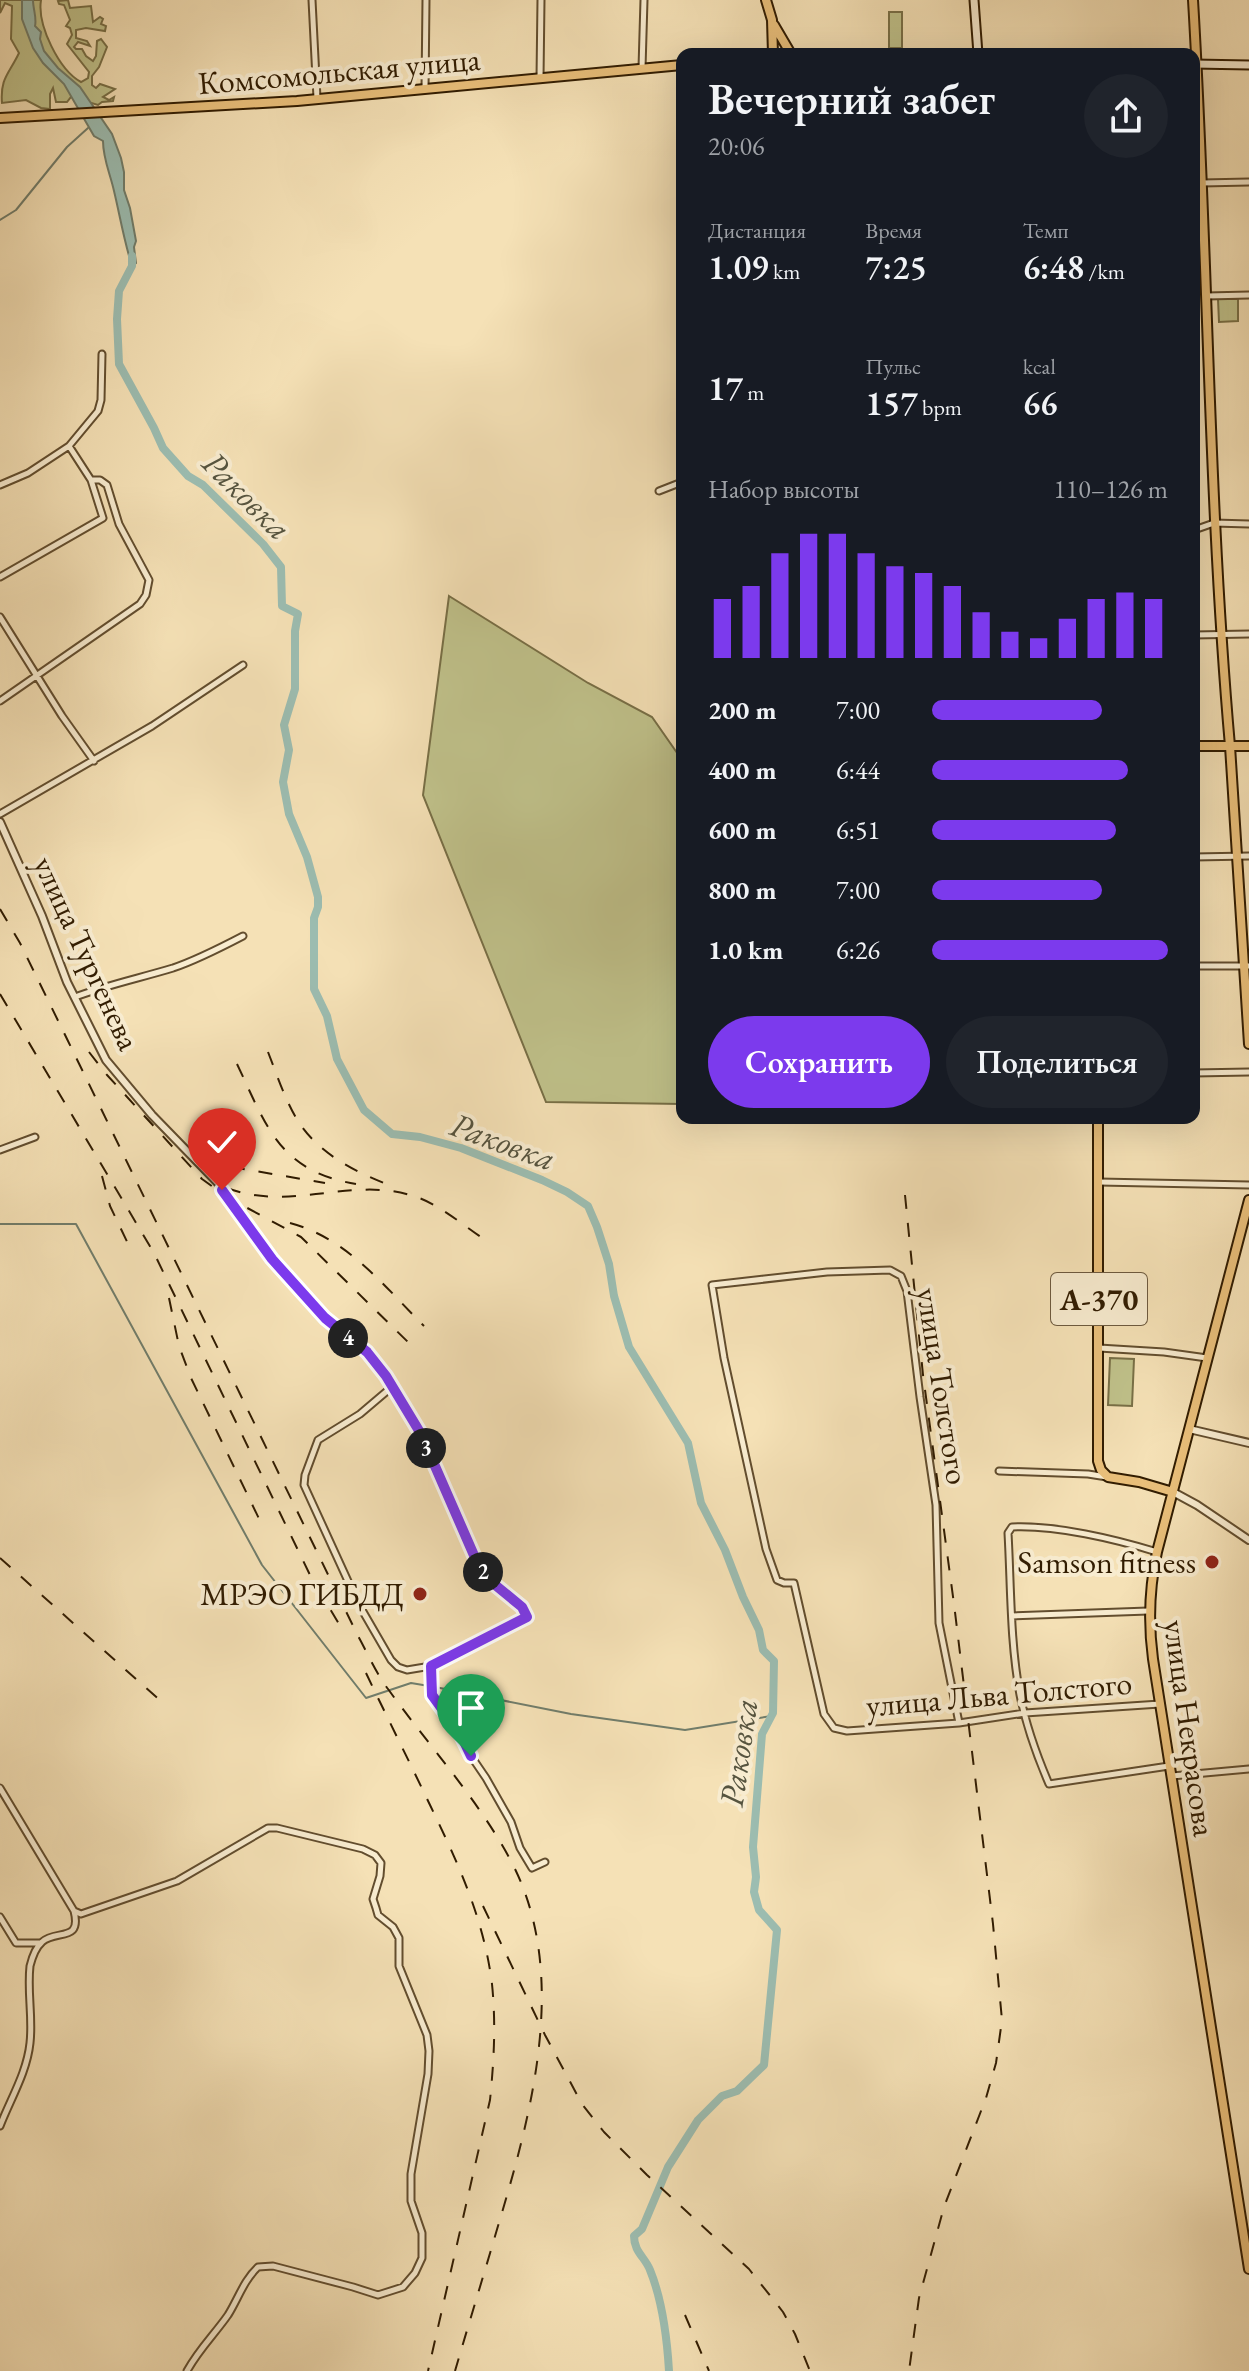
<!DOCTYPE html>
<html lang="ru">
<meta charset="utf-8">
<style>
body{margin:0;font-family:"EB Garamond",serif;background:#20242c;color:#f1f3f6;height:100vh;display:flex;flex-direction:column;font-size:30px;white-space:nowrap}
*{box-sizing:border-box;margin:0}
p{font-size:26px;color:#9ea1a6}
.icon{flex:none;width:44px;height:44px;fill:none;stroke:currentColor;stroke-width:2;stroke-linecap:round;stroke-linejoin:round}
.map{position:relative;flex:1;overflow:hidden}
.sheet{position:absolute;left:676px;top:48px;width:524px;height:1076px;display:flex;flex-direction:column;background:#171b24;border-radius:16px;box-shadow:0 8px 32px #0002}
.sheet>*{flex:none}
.pin{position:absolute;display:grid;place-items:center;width:68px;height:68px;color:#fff;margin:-82px -34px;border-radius:50% 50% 50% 0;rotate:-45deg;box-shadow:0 0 8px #0007}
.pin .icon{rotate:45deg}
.km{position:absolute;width:40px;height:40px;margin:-20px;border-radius:50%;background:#222;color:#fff;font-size:22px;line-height:40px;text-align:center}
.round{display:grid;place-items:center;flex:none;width:84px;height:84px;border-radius:42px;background:#20242c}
.summary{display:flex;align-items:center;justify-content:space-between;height:136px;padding:0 32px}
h1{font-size:44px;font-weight:600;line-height:60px}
.figures{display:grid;grid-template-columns:repeat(3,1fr);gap:12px;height:136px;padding:8px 32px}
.figures div{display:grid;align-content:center}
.figures b{font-size:34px;font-weight:600}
.figures small{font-size:22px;font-weight:400}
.figures p{font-size:22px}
.chart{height:224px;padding:16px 32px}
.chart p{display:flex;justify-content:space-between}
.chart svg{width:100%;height:144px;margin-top:8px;stroke:#7c3aed;stroke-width:6}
.button{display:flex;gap:16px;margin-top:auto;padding:16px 32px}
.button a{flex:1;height:92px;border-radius:48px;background:#7c3aed;color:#fff;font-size:32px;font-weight:600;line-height:92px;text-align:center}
.button a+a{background:#20242c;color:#f1f3f6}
ul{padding:0 32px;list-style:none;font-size:26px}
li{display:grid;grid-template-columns:128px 96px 1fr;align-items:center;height:60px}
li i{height:20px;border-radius:10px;background:#7c3aed}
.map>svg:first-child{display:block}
.green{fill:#c0c28b;stroke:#786f46;stroke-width:2}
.water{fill:#9cbdb1;stroke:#717d6b;stroke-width:2}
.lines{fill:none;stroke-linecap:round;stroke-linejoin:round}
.stream{stroke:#717d6b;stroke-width:2}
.river{stroke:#9cbdb1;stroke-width:8}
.minor-casing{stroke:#624d2e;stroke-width:9}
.tertiary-casing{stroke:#624d2e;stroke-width:10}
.secondary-casing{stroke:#311c01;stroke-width:11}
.primary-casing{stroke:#311c01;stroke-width:12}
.trunk-casing{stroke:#311c01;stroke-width:12}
.minor{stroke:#f8ecd0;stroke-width:5}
.tertiary{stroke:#f8ecd0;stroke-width:6}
.secondary{stroke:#f8ecd0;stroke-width:7}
.primary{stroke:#eac07b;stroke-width:8}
.trunk{stroke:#eac07b;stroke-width:8}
.rail{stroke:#311c01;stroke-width:2;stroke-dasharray:14 14;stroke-linecap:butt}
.route-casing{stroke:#fff;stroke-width:16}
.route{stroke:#7c3aed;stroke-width:10}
.poi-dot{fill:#8f2418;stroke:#f8ecd0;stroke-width:3}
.labels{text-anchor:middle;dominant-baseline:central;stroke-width:8;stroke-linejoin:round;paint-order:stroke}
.shield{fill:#f8ecd0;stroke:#6d5a3f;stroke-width:2}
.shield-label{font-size:30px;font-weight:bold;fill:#311c01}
.street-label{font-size:32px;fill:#311c01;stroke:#f8ecd0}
.poi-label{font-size:32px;fill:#311c01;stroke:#f8ecd0;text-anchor:end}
.water-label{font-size:34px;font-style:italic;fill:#56543f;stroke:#f8ecd0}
</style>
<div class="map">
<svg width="1249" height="2371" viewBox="0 0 1249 2371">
<rect width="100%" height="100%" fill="#f5e1b6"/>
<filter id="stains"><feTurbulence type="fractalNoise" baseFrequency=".0025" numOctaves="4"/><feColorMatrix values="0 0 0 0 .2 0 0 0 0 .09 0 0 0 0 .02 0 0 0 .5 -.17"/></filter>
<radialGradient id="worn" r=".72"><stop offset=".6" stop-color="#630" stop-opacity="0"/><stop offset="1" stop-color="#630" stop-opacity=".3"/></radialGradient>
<path class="green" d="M0,0H41C37,25 59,70 81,82L88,78L89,72L67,44L72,35L70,28L66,26L70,20L64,5L59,4L58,1L68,0L70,8L91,6L93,22L100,17L103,19L101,24L106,26L105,31L86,28L76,30V38L87,41L90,46L78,42L74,47L76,49H82L86,56L93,61L96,56L97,41L101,39L107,47L99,67L92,76V85L96,88L100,84L115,89L103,97L109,100L114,97L113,101L102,102L98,105L71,97L67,102H56L53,88L50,94V109L41,108L26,100L2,103C0,78 9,74 19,53L11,39L12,6L5,3L0,13Z
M902,12V48H889V12Z
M1218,299H1238V321L1219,322Z
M449,596L588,683L652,717L682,760V1104L546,1102L423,795Z
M1110,1358L1134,1359L1132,1406L1108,1405Z"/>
<path class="water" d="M22,0H33C33,9 37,18 35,26L41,32L40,39L44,51L58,68L80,87L112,134L121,158L124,172V190L130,208L136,241L134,247L136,263L132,266C124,241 120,216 114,191C110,173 103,159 103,141L94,136L64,84L43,63L33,48L22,19Z"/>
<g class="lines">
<path class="stream" d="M0,220L16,210L67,147L88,128
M0,1224H76L262,1565L366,1698L411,1683L429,1686
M435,1687L571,1714L685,1730L771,1716"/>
<path class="river" d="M132,256V266L119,291L117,319L119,364L154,428L163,448L188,476L203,485L263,544L281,567L282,606L298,614L295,631V689L284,725L289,750L283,782L289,814L307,857L318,897V907L314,918V989L327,1016L337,1059L364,1110L392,1134L420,1137L461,1148L542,1180L567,1192L588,1206L597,1227L609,1264L614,1296L629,1347L688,1443L701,1503L725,1550L743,1597L759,1630L763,1650L774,1661L773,1713L762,1734L753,1847L756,1877L754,1892L759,1910L777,1930L764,2065L737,2091L722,2096L698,2120L668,2167L642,2229L634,2236C634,2252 645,2257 650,2270C663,2302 667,2337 669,2371"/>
<defs>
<path id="minor" d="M312,0L317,98
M642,68L644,0
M540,78L541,0
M425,89L426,0
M1202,183L1249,182
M1207,296L1249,295
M0,485L28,473L69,446L98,411L101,400L102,354
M659,491L682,482
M1194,530L1214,523L1249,524
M0,577L103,518L91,480
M0,617L62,716L94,761
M1194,635L1249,634
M0,701L140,604L146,595L149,580L119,524L107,485L100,480H91L69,446
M0,814L152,726L243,665
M1194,857L1249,856
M1194,966H1249
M75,997C107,985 140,978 173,968C197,960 220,948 243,936
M1194,1073L1249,1072
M0,1150L35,1137
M1099,1182L1249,1185
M1099,1348L1164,1352L1207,1358
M386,1376L396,1392C428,1447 448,1506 477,1562C489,1585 516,1595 527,1617L431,1666L407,1670L398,1667L391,1660L358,1603L304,1485L305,1475L318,1440L360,1414L393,1386
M999,1471L1088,1474L1107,1477
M1157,1552C1115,1539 1056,1525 1012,1527L1008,1533C1011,1586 1010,1642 1020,1695C1026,1725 1037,1756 1049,1784L1169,1766
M1012,1616L1148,1611
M431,1666L432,1695L435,1701L461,1735L471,1756L486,1778L511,1822L520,1848L532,1868L545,1862
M959,1723L939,1623L936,1505L920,1397L907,1291L901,1276L890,1270L827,1272L712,1285L724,1358L766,1549L777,1580L784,1583H794L824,1714L834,1728L847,1731L959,1723L1025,1713L1160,1704
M1172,1776L1249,1769
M0,1788L74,1911L81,1914L177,1881L268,1828H277L363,1849L375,1855L381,1863L380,1876L373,1899L376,1908L378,1915L393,1927L399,1938V1966L427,2035L429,2051L428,2074L411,2174V2201L422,2233V2258L415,2273L403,2287L378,2295L353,2287L273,2266L258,2267C244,2280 238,2299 228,2315C214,2335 199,2349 187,2371
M0,1917L16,1943H40
M0,2126C11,2098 27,2072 30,2043C33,2017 27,1992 30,1966C32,1958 35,1948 42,1942C56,1929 82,1943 74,1911"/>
<path id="tertiary" d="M0,822L42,916L67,982L106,1060L152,1115L219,1184L272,1259L325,1318L367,1352L386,1376
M1189,1429L1249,1443
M1173,1492L1197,1505L1249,1540"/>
<path id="secondary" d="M974,0L978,54
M1194,64L1249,65"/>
<path id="primary" d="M1193,0C1208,249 1208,498 1230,746
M0,118L297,101L682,65"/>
<path id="trunk" d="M766,0L772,20L773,54
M774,25L791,54
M1194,746H1249
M1230,746L1249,1044
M1098,1118V1461L1101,1470L1108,1477L1139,1482L1173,1492
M1249,1200L1157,1552C1149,1589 1148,1622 1153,1659L1249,2269"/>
</defs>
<use href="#minor" class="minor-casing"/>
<use href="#tertiary" class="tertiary-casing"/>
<use href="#secondary" class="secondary-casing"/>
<use href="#primary" class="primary-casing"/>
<use href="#trunk" class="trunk-casing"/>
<use href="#minor" class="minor"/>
<use href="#tertiary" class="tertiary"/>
<use href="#secondary" class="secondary"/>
<use href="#primary" class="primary"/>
<use href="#trunk" class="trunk"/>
<path class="rail" d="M0,909L20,943L68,1041L358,1636C368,1654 376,1673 388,1689C429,1746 478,1799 511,1861C570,1973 532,2112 498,2226C484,2274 469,2323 455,2371
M0,994L154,1253L311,1577L345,1634
M89,1052L107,1075L202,1179L227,1197L301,1237L412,1346
M268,1052C277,1075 285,1100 298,1121C318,1153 355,1172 389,1185
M237,1064C267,1127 279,1171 356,1184
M207,1152L232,1167L325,1183
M102,1176L110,1206L131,1250
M227,1188C289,1212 349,1177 410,1195C437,1202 461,1224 484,1239
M905,1195L923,1375L954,1604L993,1924L1002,2020L996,2063L986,2098L944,2207L919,2298L909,2371
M290,1223C347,1238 384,1286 424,1326
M169,1298L179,1346L191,1378L264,1529
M0,1558L163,1703
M366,1673C387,1717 409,1761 430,1805C458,1863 484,1919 492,1984C496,2023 494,2061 490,2100L428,2371
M483,1906L545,2035L582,2104L604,2132L647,2175L749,2269L783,2312L795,2334L810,2371
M685,2315L709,2371"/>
</g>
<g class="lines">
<defs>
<path id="route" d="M222,1190L272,1259L325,1318L367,1352L386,1376L421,1434L476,1560L494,1584L522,1607L527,1617L431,1666L432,1695L461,1735L471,1756"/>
</defs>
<use href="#route" class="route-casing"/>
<use href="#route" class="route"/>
</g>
<g class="poi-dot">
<circle cx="1212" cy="1562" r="8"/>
<circle cx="420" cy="1594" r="8"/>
</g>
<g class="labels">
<rect class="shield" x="1051" y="1273" width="96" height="52" rx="6"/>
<g class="shield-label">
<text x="1099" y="1299">А-370</text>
</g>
<g class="street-label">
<text transform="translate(339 71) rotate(-5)">Комсомольская улица</text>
<text transform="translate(87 953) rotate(65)">улица Тургенева</text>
<text transform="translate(943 1386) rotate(81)">улица Толстого</text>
<text transform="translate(999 1694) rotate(-5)">улица Льва Толстого</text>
<text transform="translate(1190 1728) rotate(82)">улица Некрасова</text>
</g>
<g class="poi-label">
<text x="1196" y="1562">Samson fitness</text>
<text x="404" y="1594">МРЭО ГИБДД</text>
</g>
<g class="water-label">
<text transform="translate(247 495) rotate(45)">Раковка</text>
<text transform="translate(503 1141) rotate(20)">Раковка</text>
<text transform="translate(738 1753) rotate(-82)">Раковка</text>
</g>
</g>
<rect width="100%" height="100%" filter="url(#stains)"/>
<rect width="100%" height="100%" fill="url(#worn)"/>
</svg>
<div class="pin" style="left:471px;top:1756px;background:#1e9e55"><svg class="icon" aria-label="arrive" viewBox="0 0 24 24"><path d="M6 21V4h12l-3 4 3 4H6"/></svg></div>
<div class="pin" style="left:222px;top:1190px;background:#d93025"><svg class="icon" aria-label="check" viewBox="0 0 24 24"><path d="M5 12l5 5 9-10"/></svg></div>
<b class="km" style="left:483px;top:1572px">2</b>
<b class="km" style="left:426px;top:1448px">3</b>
<b class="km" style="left:348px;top:1338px">4</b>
<section class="sheet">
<div class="summary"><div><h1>Вечерний забег</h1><p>20:06</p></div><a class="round"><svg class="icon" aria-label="share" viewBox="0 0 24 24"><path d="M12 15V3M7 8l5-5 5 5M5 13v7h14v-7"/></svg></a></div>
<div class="figures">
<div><p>Дистанция</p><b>1.09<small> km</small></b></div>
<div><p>Время</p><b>7:25</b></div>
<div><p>Темп</p><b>6:48<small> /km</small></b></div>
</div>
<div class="figures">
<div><b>17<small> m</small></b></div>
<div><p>Пульс</p><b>157<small> bpm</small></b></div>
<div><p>kcal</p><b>66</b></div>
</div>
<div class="chart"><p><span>Набор высоты</span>110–126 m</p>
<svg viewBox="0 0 160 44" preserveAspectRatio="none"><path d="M5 44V26M15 44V22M25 44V12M35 44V6M45 44V6M55 44V12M65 44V16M75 44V18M85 44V22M95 44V30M105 44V36M115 44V38M125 44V32M135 44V26M145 44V24M155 44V26"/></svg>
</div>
<ul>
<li><b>200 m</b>7:00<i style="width:72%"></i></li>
<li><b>400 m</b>6:44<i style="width:83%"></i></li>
<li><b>600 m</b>6:51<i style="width:78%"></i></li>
<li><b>800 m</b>7:00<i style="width:72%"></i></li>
<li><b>1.0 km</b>6:26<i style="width:100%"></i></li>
</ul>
<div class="button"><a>Сохранить</a><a>Поделиться</a></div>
</section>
</div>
